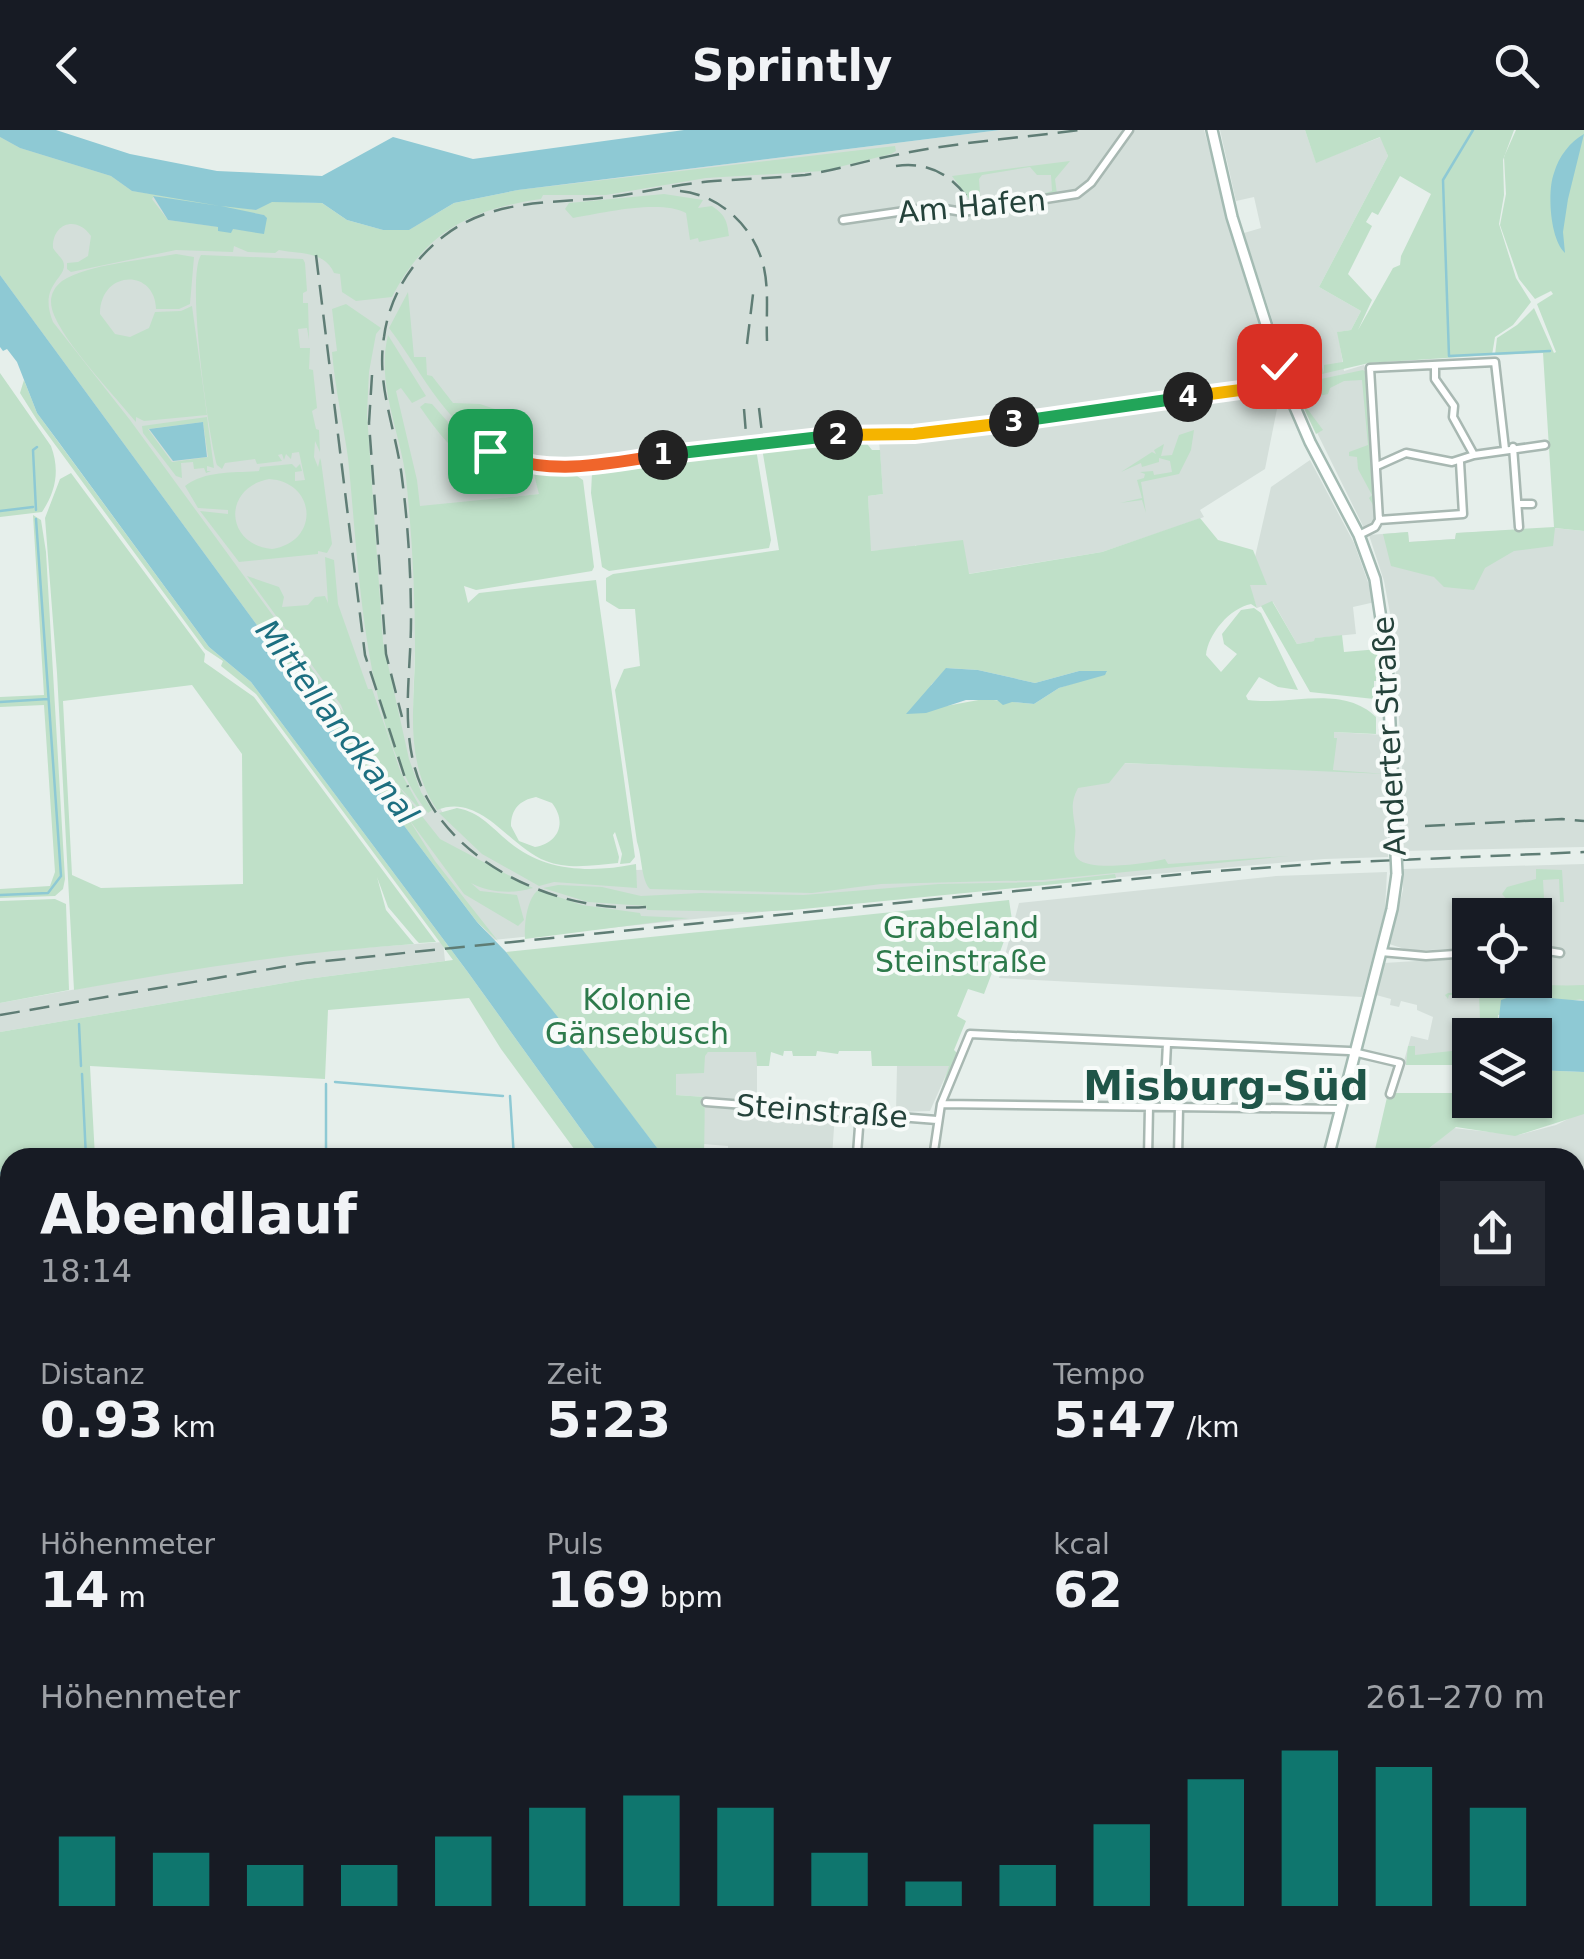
<!DOCTYPE html>
<html lang="de">
<meta charset="utf-8">
<style>
body{margin:0;font-family:"DejaVu Sans",sans-serif;background:#242831;color:#f1f3f6;height:100vh;display:flex;flex-direction:column;font-size:38px;white-space:nowrap}
*{box-sizing:border-box;margin:0}
p{font-size:32px;color:#9ea1a6}
.icon{flex:none;width:55px;height:55px;fill:none;stroke:currentColor;stroke-width:2;stroke-linecap:round;stroke-linejoin:round}
.map{position:relative;flex:1;overflow:hidden}
.sheet{position:absolute;left:0px;top:1018px;width:1585px;height:812px;display:flex;flex-direction:column;background:#171b24;border-radius:30px 30px 0 0;box-shadow:0 2px 8px #0004}
.sheet>*{flex:none}
.buttons{position:absolute;left:1452px;top:768px;display:grid;gap:20px}
.buttons a{display:grid;place-items:center;width:100px;height:100px;border-radius:0px;background:#171b24;box-shadow:0 2px 8px #0004;font-size:50px}
.pin{position:absolute;display:grid;place-items:center;width:85px;height:85px;color:#fff;margin:-42px;border-radius:20px;box-shadow:0 5px 15px #0006}
.km{position:absolute;width:50px;height:50px;margin:-25px;border-radius:50%;background:#222;color:#fff;font-size:28px;line-height:50px;text-align:center}
.round{display:grid;place-items:center;flex:none;width:105px;height:105px;border-radius:0px;background:#242831}
.overview{display:flex;align-items:center;justify-content:space-between;height:170px;padding:0 40px}
h1{font-size:55px;font-weight:700;line-height:75px}
.stats{display:grid;grid-template-columns:repeat(3,1fr);gap:15px;height:170px;padding:10px 40px}
.stats div{display:grid;align-content:center}
.stats b{font-size:50px;font-weight:700}
.stats small{font-size:28px;font-weight:400}
.stats p{font-size:28px}
.chart{height:280px;padding:20px 40px}
.chart p{display:flex;justify-content:space-between}
.chart svg{width:100%;height:180px;margin-top:10px;stroke:#0f766e;stroke-width:6}
header{display:flex;justify-content:space-between;align-items:center;height:130px;padding:0 40px;background:#171b24;font-size:45px;font-weight:700}
.map>svg:first-child{display:block}
.built{fill:#d4dfda;fill-rule:evenodd}
.green{fill:#bfe0c8;fill-rule:evenodd}
.water{fill:#8ec9d4}
.lines{fill:none;stroke-linecap:round;stroke-linejoin:round}
.stream{stroke:#8ec9d4;stroke-width:2.5}
.minor-casing{stroke:#a8b8b2;stroke-width:11}
.secondary-casing{stroke:#a4bbb3;stroke-width:14}
.minor{stroke:#fff;stroke-width:6}
.secondary{stroke:#fff;stroke-width:9}
.rail{stroke:#5f7d75;stroke-width:2.5;stroke-dasharray:20 10;stroke-linecap:butt}
.secondary-bridge-casing{stroke:#a4bbb3;stroke-width:14;stroke-linecap:butt}
.secondary-bridge{stroke:#fff;stroke-width:9}
.split-1-casing{stroke:#fff;stroke-width:20}
.split-2-casing{stroke:#fff;stroke-width:20}
.split-3-casing{stroke:#fff;stroke-width:20}
.split-4-casing{stroke:#fff;stroke-width:20}
.split-5-casing{stroke:#fff;stroke-width:20}
.split-1{stroke:#f0652b;stroke-width:12}
.split-2{stroke:#22a559;stroke-width:12}
.split-3{stroke:#f5b400;stroke-width:12}
.split-4{stroke:#22a559;stroke-width:12}
.split-5{stroke:#f5b400;stroke-width:12}
.labels{text-anchor:middle;dominant-baseline:central;stroke-width:8;stroke-linejoin:round;paint-order:stroke}
.street-label{font-size:30px;fill:#24423a;stroke:#f7fbf9}
.park-label{font-size:30px;fill:#2d7a4b;stroke:#f7fbf9}
.water-label{font-size:32px;font-style:italic;fill:#1c6f80;stroke:#f7fbf9}
.district-label{font-size:40px;font-weight:bold;fill:#1f5548;stroke:#f7fbf9}
</style>
<header><svg class="icon" aria-label="back" viewBox="0 0 24 24"><path d="M15 5l-7 7 7 7"/></svg>Sprintly<svg class="icon" aria-label="search" viewBox="0 0 24 24"><circle cx="10" cy="10" r="6"/><path d="M15 15l6 6"/></svg></header>
<div class="map">
<svg width="1584" height="1829" viewBox="0 0 1584 1829">
<rect width="100%" height="100%" fill="#e6efeb"/>
<path class="built" d="M1000,0H1204L1276,252L1273,264L1277,279L1265,339L1200,380L1204,387L1158,403L1102,422L968,444L915,415V418L870,421L868,366L883,364L878,296L721,311L573,334L535,332L533,341L540,364L420,377L413,575L434,669L443,683L534,745L632,747L636,740L666,739L1068,631L1333,641L1334,602L1385,605L1388,727L1324,729L964,761L493,810L414,709L0,145V7L383,100L518,60Z
M1220,0H1305L1316,32L1381,7L1388,26L1319,157L1361,181L1351,200L1338,202L1344,241L1364,235L1366,242L1376,372L1375,389L1364,398L1293,254L1244,103L1261,98L1254,67L1236,71Z
M1310,330L1354,413L1375,472L1353,477L1356,504L1316,508L1315,511L1297,514L1273,472L1257,478L1249,455L1266,454L1255,427L1271,357Z
M1554,398L1584,401V717L1403,721L1402,628L1392,494L1384,451L1369,405L1408,402L1409,412L1455,409L1456,403Z
M1584,734V871L1492,862L1486,905H1470V934L1406,935L1404,931L1411,906L1428,910L1433,887L1417,880V875L1401,871L1399,877L1390,875L1391,869L1376,865L1384,833L1448,829L1447,819L1411,821L1389,814L1403,760V739ZM1470,785H1535V850H1470Z
M1387,742L1385,779L1362,867L999,848L1019,773L1276,746Z
M443,812L445,831L307,849L0,902V873L225,832L304,822Z
M708,922H757V977L835,983L832,1027H811V1022L784,1021L783,1027H728V1016L703,1014L705,967L676,965V943Z
M897,936H950L930,981L896,982Z
M1584,981V1175L1575,1171V1028H1418L1453,998L1518,1005L1556,995Z
M1584,1393V1829H1373L1367,1820H1575V1394Z"/>
<path class="green" d="M1305,0H1514L1503,30L1504,65L1499,94L1516,148L1531,172L1513,195L1495,207L1492,225L1369,233L1292,251L1290,244L1296,242L1298,248L1322,244L1321,234L1324,243V235L1343,232L1337,202L1351,200L1361,181L1319,157L1388,26L1380,7L1316,33ZM1400,46L1431,64L1401,126L1400,135L1393,138L1358,200L1372,170L1348,144L1372,96L1366,92L1372,82L1378,85Z
M1516,0H1584V401L1555,398L1553,416L1514,421L1485,438L1474,460L1444,457L1434,447L1391,436L1383,404L1408,402L1409,412L1455,409L1456,403L1554,397L1543,223L1495,225L1497,208L1517,195L1534,178L1554,223L1556,222L1537,174L1553,164L1551,161L1535,169L1519,149L1500,95L1506,64L1504,27Z
M0,7L20,18L111,46L132,61L256,80L272,71L322,73L347,90L383,100H409L454,73L518,60L895,16L896,21L891,24L823,41L706,48L606,65H543L541,69C471,79 426,101 392,167L356,171L342,162L340,144L334,143C325,121 299,124 279,120L275,123L248,122L234,116L233,122L176,120L71,142L67,139V133L78,132L88,126L91,106C77,85 52,93 53,118C56,123 60,126 63,131C70,148 37,153 53,192L130,290L344,583L341,575L247,446L279,457L284,467L282,477L308,475L315,467L325,466L328,473L325,427L334,430L338,474L368,559H372L401,643L424,684L395,652L440,709L533,758C514,764 488,763 471,753L480,761L517,765L524,790L518,796L464,764L408,688L435,731L498,811L477,792L414,709L0,145ZM154,66L264,85V103L168,90L152,69Z
M1070,31L1055,49L1057,64L1039,65L1052,61L1051,45H1037L1030,37L982,45L979,49L981,76L975,77L952,46Z
M664,64L703,70L698,78L712,76C725,85 727,90 729,106L703,111L699,112L698,108L690,110L686,83C661,69 601,83 573,88L565,79L569,73Z
M176,124L194,127L190,174L179,179H156C155,138 100,140 100,184L115,204L130,207L149,198L155,182L181,181L192,176L207,285L144,291L136,287V292C115,266 60,209 52,179C49,168 53,158 62,151C88,134 144,130 176,124Z
M201,125L303,129L305,133L307,161L303,163V173H308L309,210L307,198L298,199L300,218H310L309,239L313,240L317,278L312,281L316,299L319,300L320,322L315,311L314,327L318,337L320,328L321,331L332,414L327,423L318,421V424L239,432L200,381L228,384V380L198,378L185,356C206,340 235,343 259,341L260,337L292,334L296,338L300,334L302,341L295,342V351L305,350L299,322L292,323L291,329L286,324L284,330L282,324L278,325L282,331L257,334L255,329L225,333L222,339L217,335C208,302 186,148 201,125ZM269,349C317,352 320,412 272,419C225,415 222,358 269,349Z
M408,162L414,227H426L427,245L432,246L453,273L480,274L495,279L496,287L510,293L503,309L506,325C446,300 426,247 389,198Z
M346,174L381,198L376,204L369,242L367,284L383,512L409,629L421,662L432,680L428,683C362,599 359,431 348,328C343,293 335,258 332,222L337,221L332,179Z
M388,205L426,266L412,273L401,258L396,261L417,350L420,376L539,364L533,341L574,344L583,350L594,437L592,441L476,460L464,456L468,473L479,463L596,450L635,727L630,733L620,734L622,724L615,702L613,705L619,727L618,733C596,735 568,740 546,731C509,717 481,662 437,680C403,629 415,575 415,517C415,461 412,404 406,348C400,301 376,254 388,205ZM536,667L552,673C567,692 559,713 535,717L519,711L511,696C511,679 520,670 536,667Z
M1363,240L1366,242L1376,372L1373,375L1369,368L1372,365L1358,339L1357,327L1349,326V322L1368,315L1362,250L1344,251L1330,258L1328,264L1304,269L1303,273L1323,300L1316,304L1293,255Z
M0,243L51,316C60,340 56,361 42,382L0,387Z
M24,250L37,283L209,517L251,552L467,841L601,1027H580L501,919L469,868L328,880L325,949L90,936L95,1027L10,1028V1118L0,1114V902L307,849L453,830L256,564L221,536L223,531L205,519L37,290L20,263Z
M425,273L432,274L455,300L488,323L484,336C458,331 437,301 420,277Z
M207,287L214,338L207,336V341H211L206,343L204,338L194,339L193,332L181,333L182,348L176,346L143,303L142,296ZM203,292L208,327L172,332L148,299Z
M1194,300L1191,320L1179,344L1141,352L1146,383L1142,370L1120,373L1142,368L1137,350L1144,348L1145,344L1140,342L1153,341L1154,345L1172,342L1170,331L1159,328V332L1142,337L1141,333L1121,342L1152,322L1156,324L1154,320L1164,314L1161,326L1172,325L1179,305Z
M860,305L872,320H880L883,364L868,366L871,421L963,410L969,444L1102,422L1200,388L1218,410L1253,420L1267,455H1250L1257,478L1251,474C1230,478 1208,504 1206,525L1221,542L1237,524L1224,514L1222,504L1241,480L1254,478L1261,483L1298,560L1278,557L1259,547L1246,566L1248,570C1290,576 1342,554 1376,587V604L1334,602V608H1337L1333,640L1386,644L1125,633L1109,653L1078,658C1070,673 1073,682 1075,697C1077,707 1070,721 1078,729C1091,742 1150,733 1165,729L1168,734L1289,726L1043,750L881,754L812,763L650,759C641,750 642,726 637,712L615,560L624,539L640,536L635,479H619L606,471V448L613,444L779,420L762,318L801,309ZM947,538L978,540L1035,553L1079,541L1107,542L1059,558L1034,574L984,569L935,578L931,555Z
M750,317L756,319L771,410L769,418L609,441L602,437L591,363L592,343L633,333Z
M71,343L205,524L204,532L254,567L436,812L419,813L416,810L388,777L377,747L386,780L414,814C299,822 187,839 74,860L57,543L45,388L60,349ZM192,555L242,624L243,754L101,758L72,745L63,571Z
M33,385L41,390L46,422L65,749L63,759L55,766L0,768V759L50,756L55,742L44,575L0,577V567L44,565Z
M1272,471L1297,514L1314,511L1315,508L1342,505L1344,522L1379,519L1381,543L1377,544L1378,551H1374V569L1310,562L1261,476Z
M457,678C480,682 492,698 509,712C545,742 591,743 636,734L637,758L554,752L539,756L482,724L439,683Z
M1536,739L1562,740L1564,772H1560L1559,749L1543,750L1546,803L1543,808L1536,803L1535,785H1521L1502,764L1507,757L1536,749Z
M1115,744L1116,748L793,780L749,782L647,780L646,776L588,772L543,758L558,755L602,757L641,766L701,763L804,765L939,754L1043,752Z
M538,760L582,775L640,783L641,786L689,788L525,809C524,794 527,769 538,760Z
M55,769L66,774L69,860L0,873V771Z
M1009,770L1012,790L984,864L968,859L957,886L966,891L954,920L958,924L937,973L949,936H872L871,921H839L838,924L817,921L816,926H793L792,921H784L783,926L771,922L769,936H757L756,922H708L705,926L704,943L676,944V965L705,967L704,1027H664L506,822Z
M1480,852C1515,852 1549,857 1584,855V871L1581,869L1498,885L1497,905H1474L1473,890L1480,889L1479,864L1449,865L1448,869L1445,865L1448,863L1478,862Z
M1408,916H1415V925L1470,919V970H1535V940L1584,942V984L1515,1006L1456,997L1418,1027L1373,1028L1388,963H1463V935H1406Z
M0,1147L10,1150V1820H238L226,1829H0Z"/>
<path class="water" d="M0,0H56L130,24L217,41L322,46L393,7L473,29L684,0H1000L518,60L454,73L409,100H383L347,90L322,73L272,72L256,80L221,76L264,85L267,88L264,104L233,99L231,103L218,101V97L168,90L153,66L220,76L132,61L111,46L20,18L0,7Z
M1584,4L1568,69L1563,102L1565,123C1550,110 1547,61 1554,43C1559,26 1570,12 1584,4Z
M0,145L414,709L477,792L506,822L557,886L664,1027H601L467,841L251,552L209,517L60,314L37,283L17,232L7,219L3,221L0,217Z
M203,292L207,327L173,331L149,299Z
M946,538L978,540L1035,553L1079,541H1107L1105,545L1059,558L1034,574L1012,572L1003,575L997,570H966L926,583L906,584Z
M1515,865L1584,871V942L1535,940V905H1497L1501,870Z"/>
<g class="lines">
<path class="stream" d="M1473,0L1443,50L1449,226L1550,221
M36,380L33,320L37,317
M0,381L33,377
M0,572L48,569
M0,765L48,763L61,746L36,389
M79,894L81,936
M82,944L86,1028
M335,952L503,966
M326,954V1028
M510,966L514,1028
M0,1043L10,1047
M0,1140L10,1144
M0,1420L10,1442
M206,1820L209,1829
M459,1820L467,1829"/>
<defs>
<path id="minor" d="M843,90L932,77L963,82L1077,64L1091,53L1129,0
M1513,317L1519,397
M490,321L531,335L584,337L810,306L914,304L972,298L1285,254
M1474,325L1545,315
M1377,336L1406,323L1452,332L1474,325L1453,287L1454,276L1435,249V236
M1518,374H1532
M1379,390L1463,384L1460,332
M1359,405L1375,397L1379,390L1370,238L1495,232L1505,319
M1535,819L1560,823
M1381,822L1426,826L1470,823
M706,972L937,990
M942,974L1340,979
M1164,976L1167,913
M860,984L857,1024L905,1028
M933,1028L941,974L970,904L1349,921L1400,933L1390,964
M1148,1028L1149,976
M1178,1028L1179,977
M1575,1554L1584,1557
M1575,1784L1584,1780
M694,1820L701,1829
M827,1820L845,1829
M931,1820L935,1829
M1042,1820L1046,1829
M1133,1820L1139,1829
M728,1829L733,1820
M814,1829L819,1820
M1108,1829L1125,1820"/>
<path id="secondary" d="M1212,0L1232,87L1285,254L1310,312L1359,405L1375,449L1387,529L1396,723
M1328,1028L1392,779L1397,744
M1356,1820L1362,1829"/>
</defs>
<use href="#minor" class="minor-casing"/>
<use href="#secondary" class="secondary-casing"/>
<use href="#minor" class="minor"/>
<use href="#secondary" class="secondary"/>
<path class="rail" d="M896,36C931,31 955,47 973,76
M680,61C721,65 755,98 764,138C769,161 766,187 767,211
M316,125L365,525L408,657
M747,214L754,156
M372,245L369,293L386,524L402,587
M759,278L762,303
M744,279L746,304
M1425,696L1562,689L1584,691
M646,777C566,783 466,741 427,668C397,613 411,550 411,490C411,444 408,394 402,348C396,299 376,256 384,207C389,167 412,130 444,106C493,68 553,74 610,67C645,62 679,54 714,51C745,49 775,48 805,45C837,40 868,30 900,24C959,12 1020,8 1080,0
M0,885L305,833L1204,742L1330,733L1584,722
M0,1132L10,1136
M1575,1369L1584,1368"/>
<defs>
<path id="secondary-bridge" d="M1396,723L1397,744"/>
</defs>
<use href="#secondary-bridge" class="secondary-bridge-casing"/>
<use href="#secondary-bridge" class="secondary-bridge"/>
</g>
<g class="lines">
<defs>
<path id="split-1" d="M490,321C546,348 604,334 663,325"/>
<path id="split-2" d="M663,325L838,305"/>
<path id="split-3" d="M838,305L914,304L1014,292"/>
<path id="split-4" d="M1014,292L1188,267"/>
<path id="split-5" d="M1188,267L1285,254L1279,236"/>
</defs>
<use href="#split-1" class="split-1-casing"/>
<use href="#split-2" class="split-2-casing"/>
<use href="#split-3" class="split-3-casing"/>
<use href="#split-4" class="split-4-casing"/>
<use href="#split-5" class="split-5-casing"/>
<use href="#split-1" class="split-1"/>
<use href="#split-2" class="split-2"/>
<use href="#split-3" class="split-3"/>
<use href="#split-4" class="split-4"/>
<use href="#split-5" class="split-5"/>
</g>
<g class="labels">
<g class="street-label">
<text transform="translate(972 76) rotate(-5)">Am Hafen</text>
<text transform="translate(1389 606) rotate(-93)">Anderter Straße</text>
<text transform="translate(822 981) rotate(4)">Steinstraße</text>
</g>
<g class="park-label">
<text x="961" y="797">Grabeland<tspan x="961" dy="34">Steinstraße</tspan></text>
<text x="637" y="869">Kolonie<tspan x="637" dy="34">Gänsebusch</tspan></text>
</g>
<g class="water-label">
<text transform="translate(337 592) rotate(53)">Mittellandkanal</text>
</g>
<g class="district-label">
<text x="1226" y="956">Misburg-Süd</text>
</g>
</g>
</svg>
<div class="buttons">
<a><svg class="icon" aria-label="locate" viewBox="0 0 24 24"><circle cx="12" cy="12" r="6"/><path d="M12 2v4M12 18v4M2 12h4M18 12h4"/></svg></a>
<a><svg class="icon" aria-label="layers" viewBox="0 0 24 24"><path d="M12 4l9 5-9 5-9-5zM3 14l9 5 9-5"/></svg></a>
</div>
<div class="pin" style="left:490px;top:321px;background:#1e9e55"><svg class="icon" aria-label="arrive" viewBox="0 0 24 24"><path d="M6 21V4h12l-3 4 3 4H6"/></svg></div>
<div class="pin" style="left:1279px;top:236px;background:#d93025"><svg class="icon" aria-label="check" viewBox="0 0 24 24"><path d="M5 12l5 5 9-10"/></svg></div>
<b class="km" style="left:663px;top:325px">1</b>
<b class="km" style="left:838px;top:305px">2</b>
<b class="km" style="left:1014px;top:292px">3</b>
<b class="km" style="left:1188px;top:267px">4</b>
<section class="sheet">
<div class="overview"><div><h1>Abendlauf</h1><p>18:14</p></div><a class="round"><svg class="icon" aria-label="share" viewBox="0 0 24 24"><path d="M12 15V3M7 8l5-5 5 5M5 13v7h14v-7"/></svg></a></div>
<div class="stats">
<div><p>Distanz</p><b>0.93<small> km</small></b></div>
<div><p>Zeit</p><b>5:23</b></div>
<div><p>Tempo</p><b>5:47<small> /km</small></b></div>
</div>
<div class="stats">
<div><p>Höhenmeter</p><b>14<small> m</small></b></div>
<div><p>Puls</p><b>169<small> bpm</small></b></div>
<div><p>kcal</p><b>62</b></div>
</div>
<div class="chart"><p><span>Höhenmeter</span>261–270 m</p>
<svg viewBox="0 0 160 44" preserveAspectRatio="none"><path d="M5 44V27M15 44V31M25 44V34M35 44V34M45 44V27M55 44V20M65 44V17M75 44V20M85 44V31M95 44V38M105 44V34M115 44V24M125 44V13M135 44V6M145 44V10M155 44V20"/></svg>
</div>
</section>
</div>
